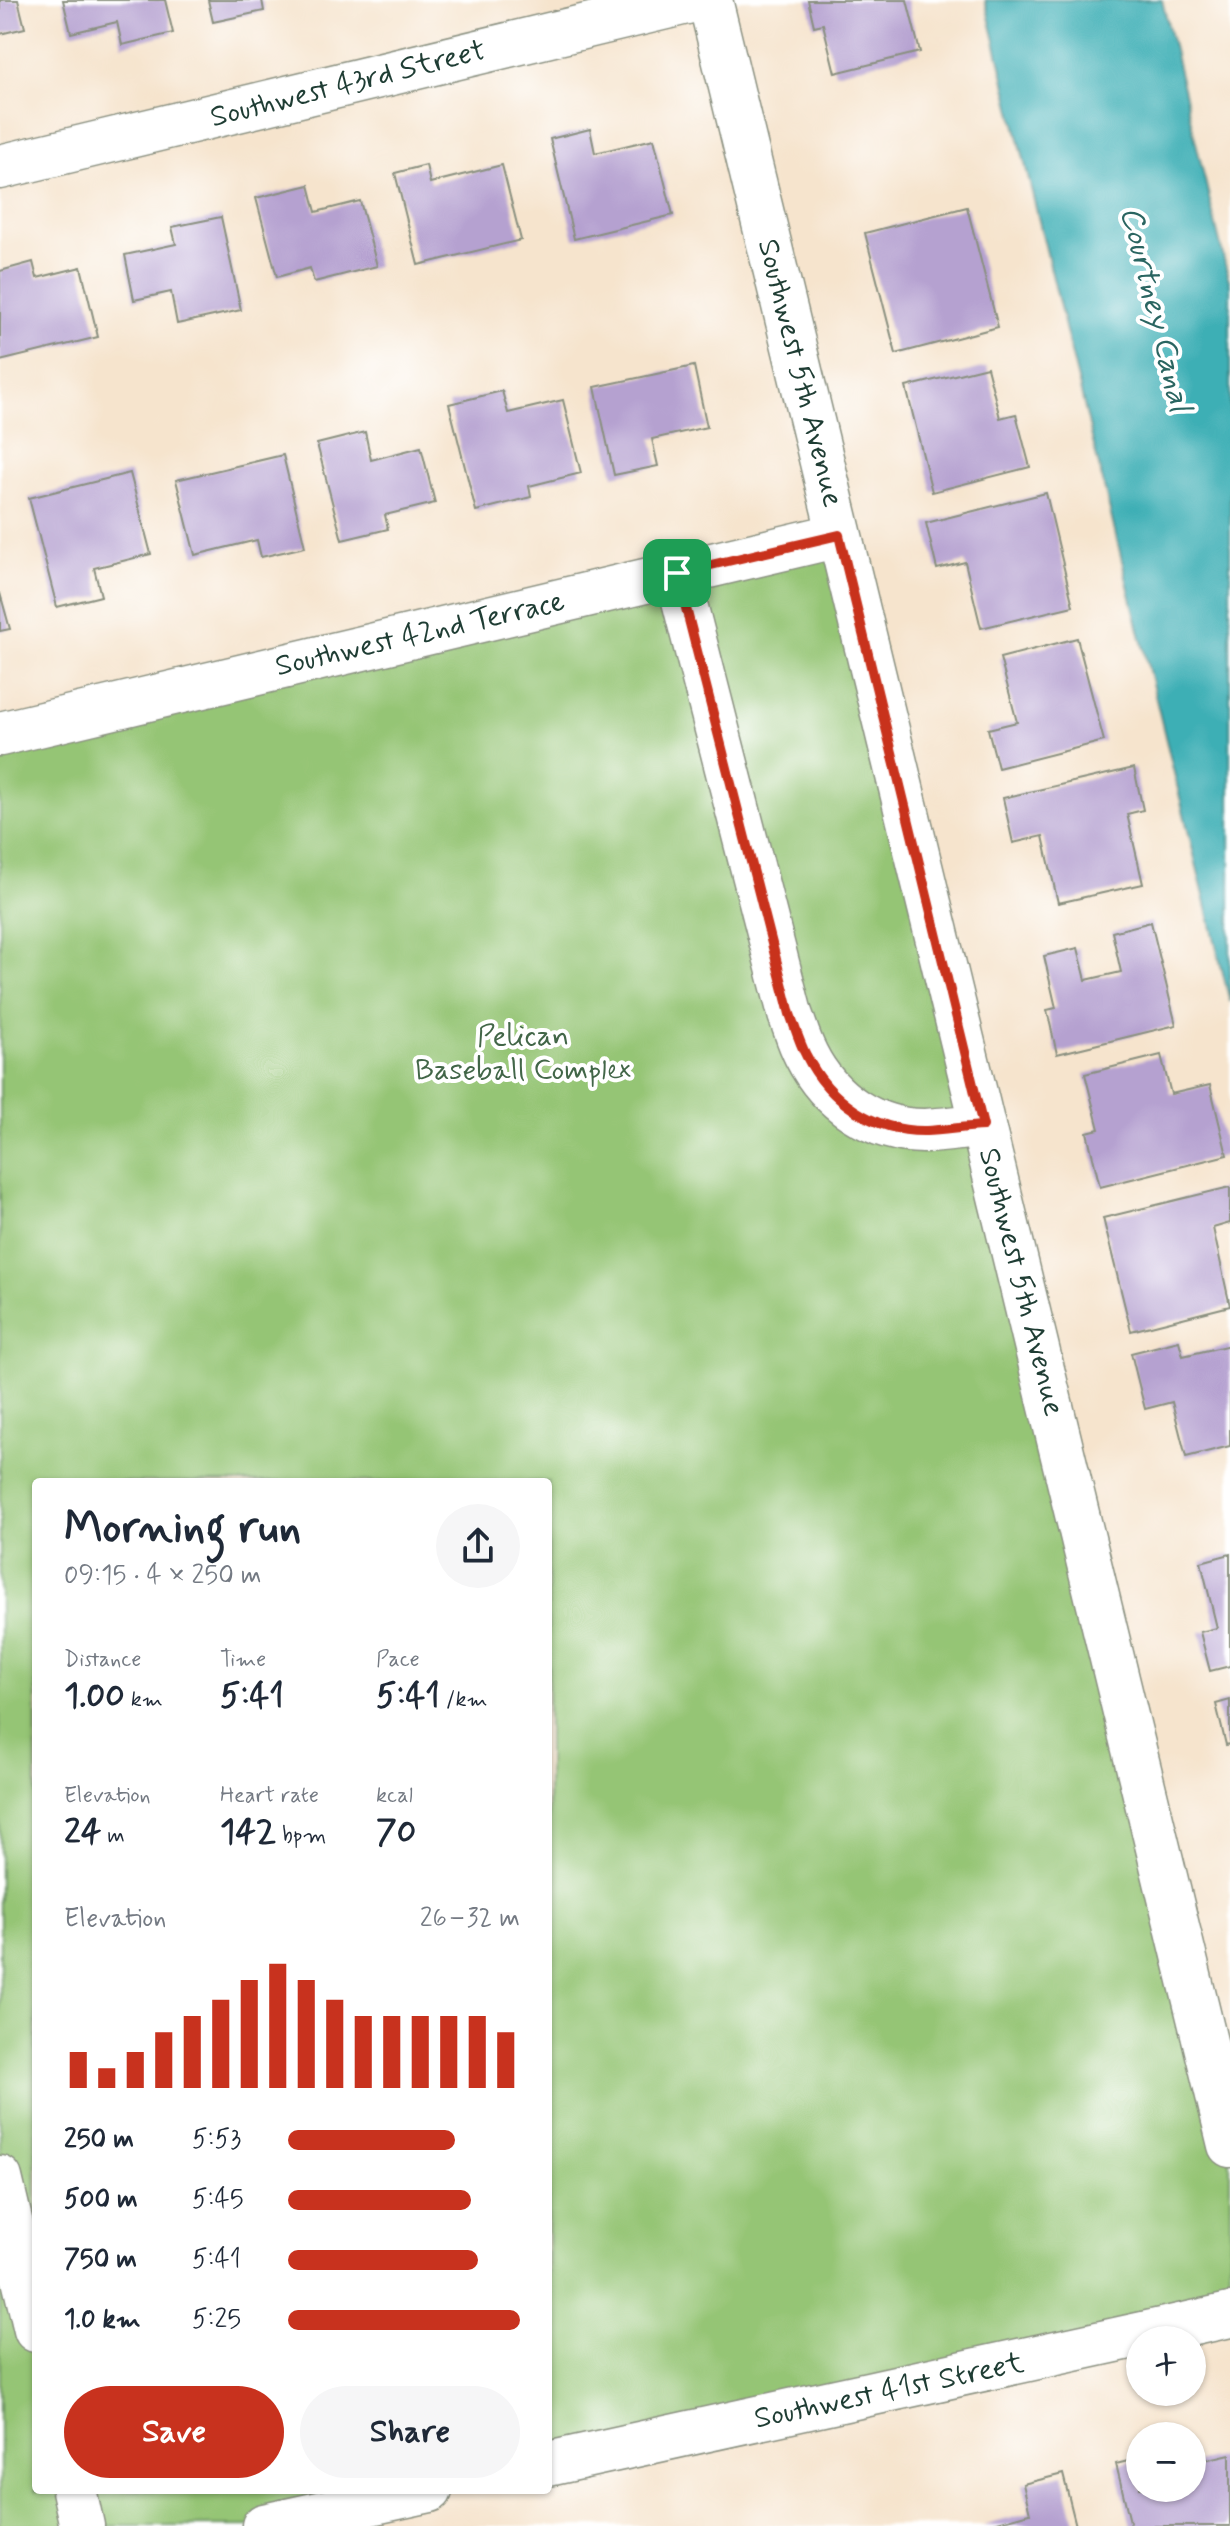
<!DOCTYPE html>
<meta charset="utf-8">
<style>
body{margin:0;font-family:Mynerve,sans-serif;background:#f6f6f7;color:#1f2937;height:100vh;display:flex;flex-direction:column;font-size:30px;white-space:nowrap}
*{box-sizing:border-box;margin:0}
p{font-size:26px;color:#747a83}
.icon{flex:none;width:44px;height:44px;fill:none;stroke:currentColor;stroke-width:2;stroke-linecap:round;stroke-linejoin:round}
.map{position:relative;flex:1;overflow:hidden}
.sheet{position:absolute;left:32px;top:1478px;width:520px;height:1016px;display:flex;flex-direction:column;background:#fff;border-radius:8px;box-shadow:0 2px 6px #0004}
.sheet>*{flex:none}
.buttons{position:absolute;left:1126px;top:2326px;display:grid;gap:16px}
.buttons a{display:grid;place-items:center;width:80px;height:80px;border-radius:50%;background:#fff;box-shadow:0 2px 6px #0004;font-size:40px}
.pin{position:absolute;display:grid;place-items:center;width:68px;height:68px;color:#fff;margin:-34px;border-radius:16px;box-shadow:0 4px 12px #0006}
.round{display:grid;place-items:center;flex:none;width:84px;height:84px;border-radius:42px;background:#f6f6f7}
.overview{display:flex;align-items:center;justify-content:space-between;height:136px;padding:0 32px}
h1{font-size:44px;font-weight:700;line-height:60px}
.figures{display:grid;grid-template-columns:repeat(3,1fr);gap:12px;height:136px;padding:8px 32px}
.figures div{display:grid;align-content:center}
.figures b{font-size:34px;font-weight:700}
.figures small{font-size:22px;font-weight:400}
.figures p{font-size:22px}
.chart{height:224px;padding:16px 32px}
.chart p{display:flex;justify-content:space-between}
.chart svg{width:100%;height:144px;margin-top:8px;stroke:#c8321e;stroke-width:6}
.action{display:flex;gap:16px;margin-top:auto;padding:16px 32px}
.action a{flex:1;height:92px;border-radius:48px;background:#c8321e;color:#fff;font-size:32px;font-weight:700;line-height:92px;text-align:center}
.action a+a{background:#f6f6f7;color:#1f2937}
ul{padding:0 32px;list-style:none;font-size:26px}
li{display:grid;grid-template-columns:128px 96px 1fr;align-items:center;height:60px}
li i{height:20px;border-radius:10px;background:#c8321e}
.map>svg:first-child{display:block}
.green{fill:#95c575;stroke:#5a8154;stroke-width:2}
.water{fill:#3eafb5;stroke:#2e7674;stroke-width:2}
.building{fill:#b5a1d0}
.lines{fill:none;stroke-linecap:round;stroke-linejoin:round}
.minor-casing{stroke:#8a9080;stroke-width:47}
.minor{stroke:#fff;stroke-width:44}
.route-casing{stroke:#fff;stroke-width:16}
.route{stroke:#c8321e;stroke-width:10}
.labels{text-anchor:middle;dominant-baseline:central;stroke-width:8;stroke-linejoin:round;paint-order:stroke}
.street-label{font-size:30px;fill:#1f3d34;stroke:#fff}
.park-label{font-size:30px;fill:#426648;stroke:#fff}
.water-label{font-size:32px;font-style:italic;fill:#2a6561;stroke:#fff}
</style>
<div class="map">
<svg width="1230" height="2526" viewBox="0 0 1230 2526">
<rect width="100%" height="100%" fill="#fff"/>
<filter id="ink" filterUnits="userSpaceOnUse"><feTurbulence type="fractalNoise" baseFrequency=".0125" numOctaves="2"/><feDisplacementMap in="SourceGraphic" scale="16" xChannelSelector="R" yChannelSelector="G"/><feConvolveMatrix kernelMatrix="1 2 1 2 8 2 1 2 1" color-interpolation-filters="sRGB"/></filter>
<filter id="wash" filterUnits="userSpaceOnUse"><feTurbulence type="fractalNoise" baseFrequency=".006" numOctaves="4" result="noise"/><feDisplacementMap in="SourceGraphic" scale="32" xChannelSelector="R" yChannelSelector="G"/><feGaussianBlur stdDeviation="1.8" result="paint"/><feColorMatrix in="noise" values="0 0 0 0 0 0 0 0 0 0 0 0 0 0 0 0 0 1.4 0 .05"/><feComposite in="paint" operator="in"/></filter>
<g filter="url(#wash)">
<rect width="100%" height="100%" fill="#f6e4cd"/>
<path class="green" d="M839,535L1230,2145V2314L548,2464V1482H36V2490H428L264,2526H0V737Z"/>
<path class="water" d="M985,0H1162L1230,285V1002Z"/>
<g id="blocks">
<path class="building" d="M0,0H18L25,28L0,34Z
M63,0H165L173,33L122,45L117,22L71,33Z
M208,0H262L264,11L213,22Z
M808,0H907L920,52L835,73L823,24L814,26Z
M590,129L595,153L654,139L673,215L574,239L550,139Z
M426,165L430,183L502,165L521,240L418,265L395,173Z
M309,185L316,212L360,201L377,266L314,282L310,268L277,277L256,198Z
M967,207L998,327L896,354L865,233Z
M221,217L241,310L177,324L171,292L134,300L125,255L176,244L172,227Z
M33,262L37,278L81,267L98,337L0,361V271Z
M694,366L707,427L652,439L658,466L614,475L595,387Z
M987,367L1000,418L1016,414L1030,467L932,492L906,387Z
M502,391L508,413L563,400L581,473L529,486L531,497L476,511L449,404Z
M365,432L371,460L421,447L435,503L385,515L388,529L342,540L317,444Z
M283,455L305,547L261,557L257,540L195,555L176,480Z
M130,473L151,554L94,568L101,596L57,607L29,498Z
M1046,493L1073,606L981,628L965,562L937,569L926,523Z
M0,593L10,629L0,631Z
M1077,638L1104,741L998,768L988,729L1017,722L1000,658Z
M1134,768L1143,810L1127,814L1143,884L1058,903L1043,836L1013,843L1003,798Z
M1151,922L1176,1025L1057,1054L1047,1010L1056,1008L1044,956L1078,948L1086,980L1121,972L1112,932Z
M1161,1055L1171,1094L1210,1085L1227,1155L1100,1187L1087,1132L1099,1129L1085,1074Z
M1230,1187V1223L1213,1228L1230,1306L1131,1331L1103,1218Z
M1179,1341L1183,1356L1230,1345V1446L1186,1457L1172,1402L1145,1409L1131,1353Z
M1230,1554V1666L1210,1671L1200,1632L1217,1628L1201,1562Z
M1230,1700V1744L1226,1745L1216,1704Z
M1230,2454V2526H1131L1116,2464L1140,2458V2488H1192V2463Z
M1063,2474L1076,2526H983L1030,2513L1023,2484Z"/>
</g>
</g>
<g filter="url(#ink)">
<use href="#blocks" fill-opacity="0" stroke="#8a9080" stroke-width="2"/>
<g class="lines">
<defs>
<path id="minor" d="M710,0L1230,2145
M0,167L695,0
M677,573L790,1014C795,1027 799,1042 806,1055C829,1101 874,1132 926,1131C945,1130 964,1127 983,1126
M0,734L839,535
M0,2178L36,2330
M548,2464L1230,2315
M74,2490L82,2526
M264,2526L430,2490"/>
</defs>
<use href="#minor" class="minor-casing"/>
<use href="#minor" class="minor"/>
</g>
</g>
<g class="lines" filter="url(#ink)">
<defs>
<path id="route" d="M839,535L983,1126C964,1127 945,1130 926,1131C874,1132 829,1101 806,1055C799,1042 795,1027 790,1014L677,573Z"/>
</defs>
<use href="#route" class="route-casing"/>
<use href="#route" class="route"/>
</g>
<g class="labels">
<g class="street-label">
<text transform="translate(348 84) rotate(-14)">Southwest 43rd Street</text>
<text transform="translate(800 373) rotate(76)">Southwest 5th Avenue</text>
<text transform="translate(420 634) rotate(-13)">Southwest 42nd Terrace</text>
<text transform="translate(1021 1282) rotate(76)">Southwest 5th Avenue</text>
<text transform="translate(889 2391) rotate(-12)">Southwest 41st Street</text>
</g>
<g class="park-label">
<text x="523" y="1036">Pelican<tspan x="523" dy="34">Baseball Complex</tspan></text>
</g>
<g class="water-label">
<text transform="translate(1155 309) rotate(76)">Courtney Canal</text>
</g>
</g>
</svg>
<div class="buttons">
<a>+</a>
<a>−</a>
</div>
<div class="pin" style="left:677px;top:573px;background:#1e9e55"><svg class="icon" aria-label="arrive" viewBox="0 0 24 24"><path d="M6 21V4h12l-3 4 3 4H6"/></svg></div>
<section class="sheet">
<div class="overview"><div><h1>Morning run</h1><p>09:15 · 4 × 250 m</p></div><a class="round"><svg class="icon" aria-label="share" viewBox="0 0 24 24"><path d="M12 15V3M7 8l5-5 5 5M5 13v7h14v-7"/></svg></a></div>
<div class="figures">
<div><p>Distance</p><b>1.00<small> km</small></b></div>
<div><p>Time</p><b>5:41</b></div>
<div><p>Pace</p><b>5:41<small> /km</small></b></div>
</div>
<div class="figures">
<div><p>Elevation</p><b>24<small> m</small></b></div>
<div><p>Heart rate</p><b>142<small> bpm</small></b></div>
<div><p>kcal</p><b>70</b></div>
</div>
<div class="chart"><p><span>Elevation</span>26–32 m</p>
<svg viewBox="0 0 160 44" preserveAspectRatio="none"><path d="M5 44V33M15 44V38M25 44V33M35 44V27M45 44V22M55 44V17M65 44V11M75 44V6M85 44V11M95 44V17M105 44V22M115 44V22M125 44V22M135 44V22M145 44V22M155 44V27"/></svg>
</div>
<ul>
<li><b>250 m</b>5:53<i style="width:72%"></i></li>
<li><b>500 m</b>5:45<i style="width:79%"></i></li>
<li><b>750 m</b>5:41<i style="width:82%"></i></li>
<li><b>1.0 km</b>5:25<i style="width:100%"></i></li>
</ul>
<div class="action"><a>Save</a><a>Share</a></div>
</section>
</div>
